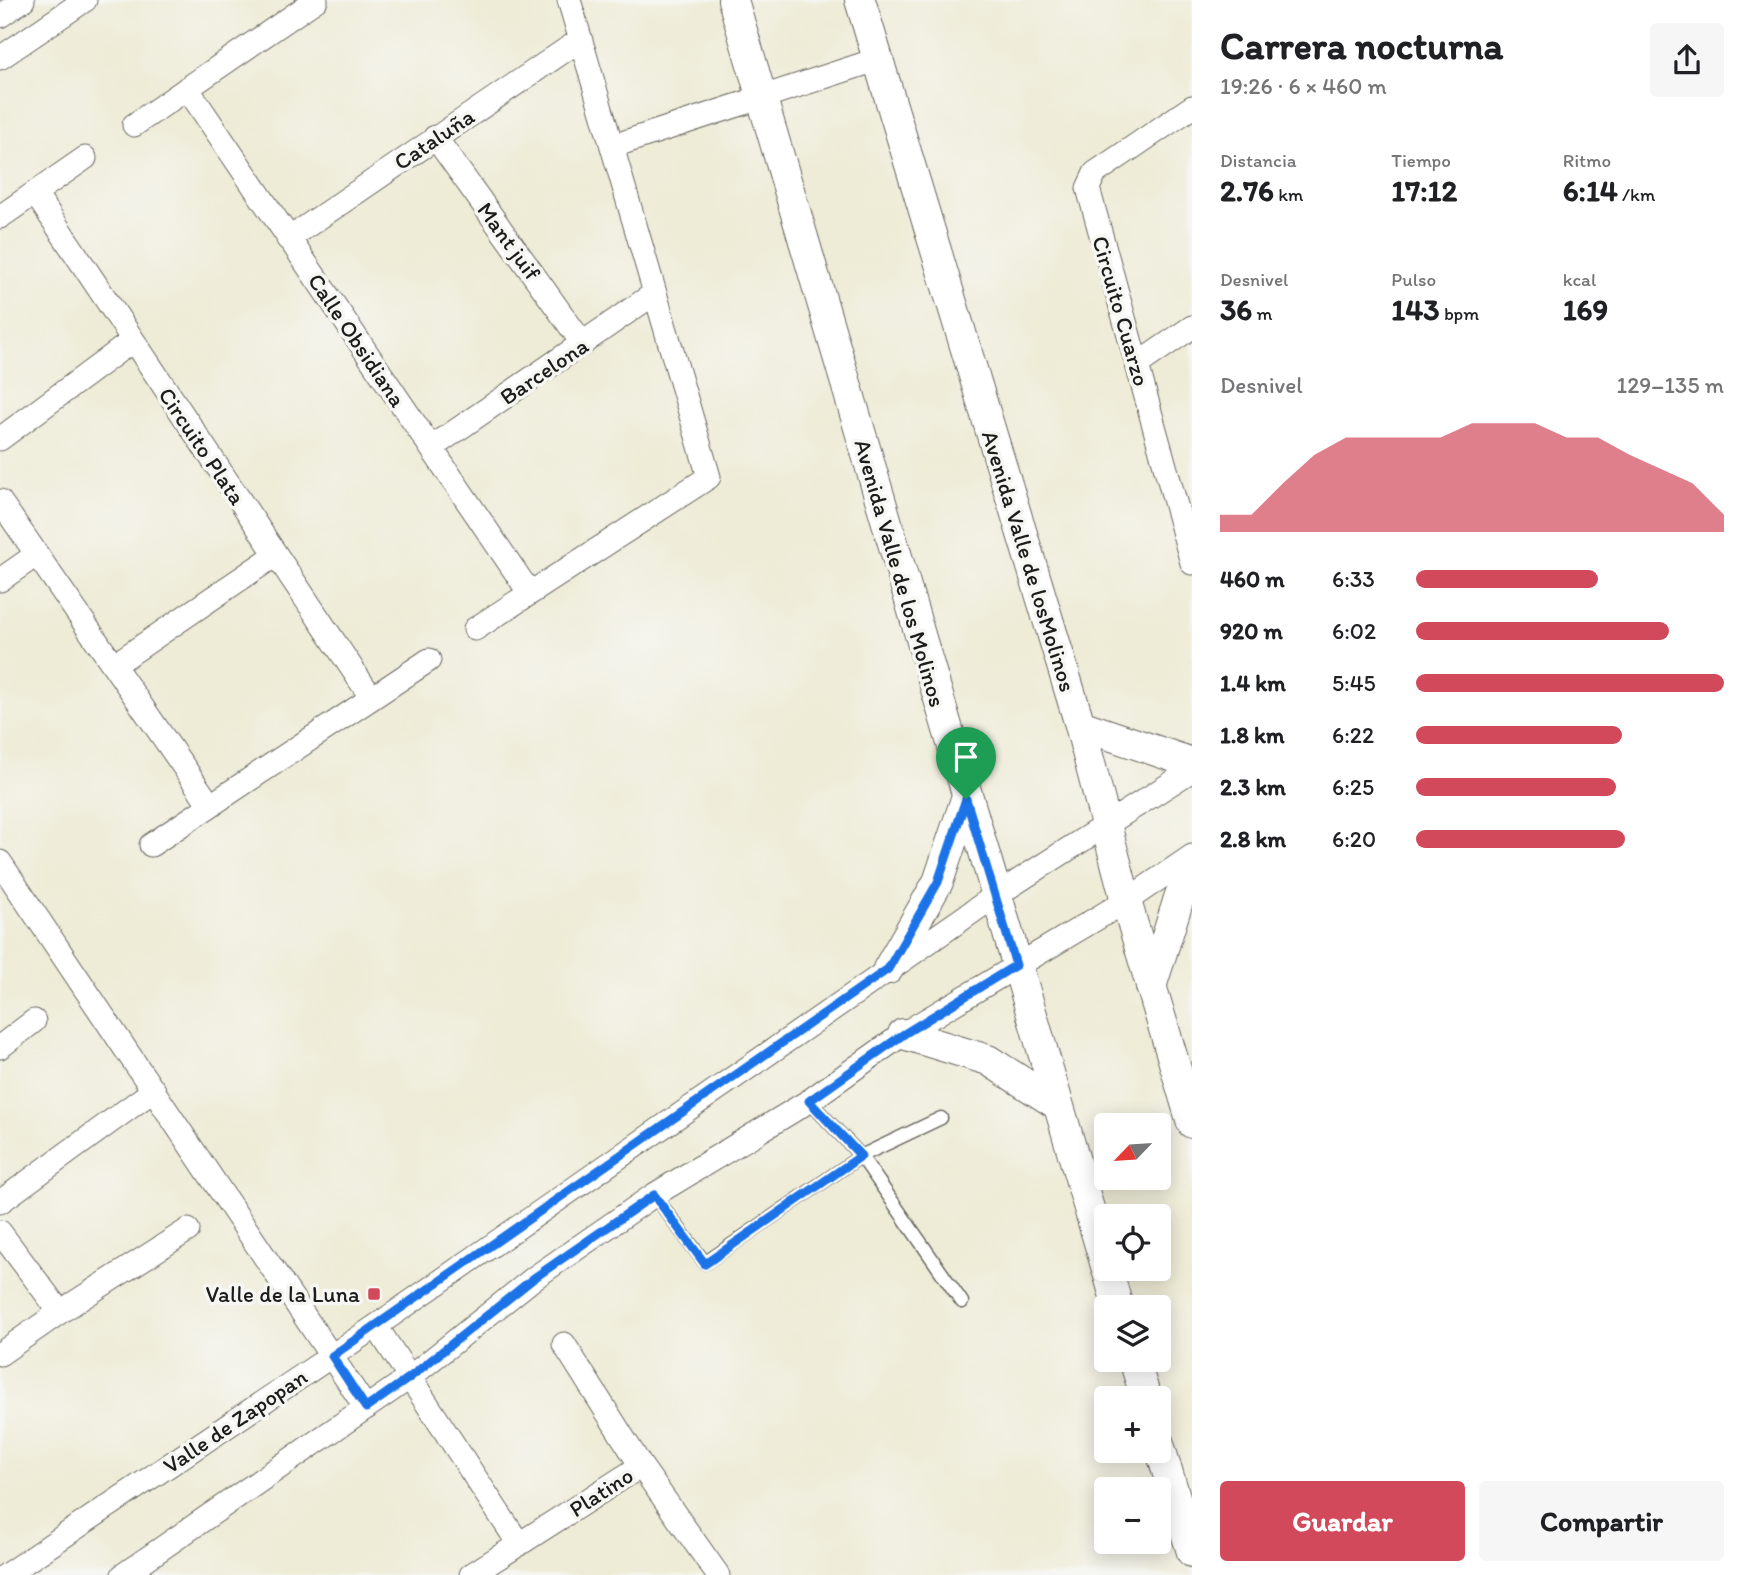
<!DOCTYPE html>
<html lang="es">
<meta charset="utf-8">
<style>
body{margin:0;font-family:Itim,sans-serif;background:#f6f6f6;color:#202124;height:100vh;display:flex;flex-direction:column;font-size:26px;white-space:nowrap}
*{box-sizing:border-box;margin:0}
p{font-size:23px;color:#757577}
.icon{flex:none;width:38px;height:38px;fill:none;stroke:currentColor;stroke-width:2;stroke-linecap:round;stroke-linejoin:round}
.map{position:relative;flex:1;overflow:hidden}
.details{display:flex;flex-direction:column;background:#fff;width:560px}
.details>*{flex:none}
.needle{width:46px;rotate:245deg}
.fabs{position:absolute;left:1094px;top:1113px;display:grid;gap:14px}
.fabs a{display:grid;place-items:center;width:77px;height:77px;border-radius:7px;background:#fff;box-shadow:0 4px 18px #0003;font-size:35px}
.pin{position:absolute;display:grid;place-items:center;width:60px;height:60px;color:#fff;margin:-72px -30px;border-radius:50% 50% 50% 0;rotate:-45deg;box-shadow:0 0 7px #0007}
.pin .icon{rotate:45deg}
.round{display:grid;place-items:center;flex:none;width:74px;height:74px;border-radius:7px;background:#f6f6f6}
.head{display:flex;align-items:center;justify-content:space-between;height:119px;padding:0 28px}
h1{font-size:38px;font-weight:800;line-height:52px}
.stats{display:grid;grid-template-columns:repeat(3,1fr);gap:10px;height:119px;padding:7px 28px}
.stats div{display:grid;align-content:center}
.stats b{font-size:30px;font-weight:800}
.stats small{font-size:19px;font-weight:400}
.stats p{font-size:19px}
.chart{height:196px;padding:14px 28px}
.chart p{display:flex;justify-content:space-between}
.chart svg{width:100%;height:126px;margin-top:7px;fill:#d1495b;opacity:.7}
.primary-button{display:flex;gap:14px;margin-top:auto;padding:14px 28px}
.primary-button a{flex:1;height:80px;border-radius:7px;background:#d1495b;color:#fff;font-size:28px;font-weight:800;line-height:80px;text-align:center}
.primary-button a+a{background:#f6f6f6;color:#202124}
ul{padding:0 28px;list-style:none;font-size:23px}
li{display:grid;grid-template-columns:112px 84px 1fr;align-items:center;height:52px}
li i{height:18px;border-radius:9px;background:#d1495b}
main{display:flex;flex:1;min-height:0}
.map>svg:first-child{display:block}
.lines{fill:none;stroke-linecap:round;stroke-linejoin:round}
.service-casing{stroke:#66645d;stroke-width:15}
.minor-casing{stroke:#66645d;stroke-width:25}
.tertiary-casing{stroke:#66645d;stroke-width:32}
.service{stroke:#fff;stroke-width:12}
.minor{stroke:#fff;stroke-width:23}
.tertiary{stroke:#fff;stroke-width:30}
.route-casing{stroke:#fff;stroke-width:14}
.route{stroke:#1a73e8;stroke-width:9}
.poi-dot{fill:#d1495b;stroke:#f6f6f2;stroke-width:2.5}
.labels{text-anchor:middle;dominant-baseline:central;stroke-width:7;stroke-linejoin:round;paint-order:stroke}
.street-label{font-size:23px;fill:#1c1c1c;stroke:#f6f6f2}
.poi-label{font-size:23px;fill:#1c1c1c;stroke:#f6f6f2;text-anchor:end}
</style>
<main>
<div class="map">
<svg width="1192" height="1575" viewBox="0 0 1192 1575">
<rect width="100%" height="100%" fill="#f6f6f2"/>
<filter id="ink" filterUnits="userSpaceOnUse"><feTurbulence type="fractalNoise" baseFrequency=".0143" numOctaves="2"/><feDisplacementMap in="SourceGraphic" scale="14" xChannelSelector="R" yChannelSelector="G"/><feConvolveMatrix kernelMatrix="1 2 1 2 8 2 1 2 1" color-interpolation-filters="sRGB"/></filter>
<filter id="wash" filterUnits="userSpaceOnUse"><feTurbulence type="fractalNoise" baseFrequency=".00686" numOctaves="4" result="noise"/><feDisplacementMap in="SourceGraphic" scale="28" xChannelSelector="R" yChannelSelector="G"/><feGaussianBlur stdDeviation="1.57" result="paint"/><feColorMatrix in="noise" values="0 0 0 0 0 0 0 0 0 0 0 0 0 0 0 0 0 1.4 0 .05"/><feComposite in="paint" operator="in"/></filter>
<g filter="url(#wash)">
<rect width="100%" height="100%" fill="#eeebd6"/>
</g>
<g filter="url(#ink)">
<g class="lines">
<defs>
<path id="service" d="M941,1118L861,1156L962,1302
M654,1195L705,1263L861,1156L809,1101"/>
<path id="minor" d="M0,16L23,0
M0,58L85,0
M187,88L529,592
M1192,107L1095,173L1088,188L1192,563
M134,125L316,0
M435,137L583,344
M613,146L876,60
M35,193L371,697
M0,217L85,158
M288,239L580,40
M1138,364L1192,327
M0,439L132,341
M431,448L655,293
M0,501L210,805
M0,580L36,555
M475,629L709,477L569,0
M114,665L274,556
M151,845L429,660
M0,862L366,1408
M0,1047L34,1021
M0,1202L154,1090
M0,1232L60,1312L0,1354
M60,1312L188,1230
M376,1326L519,1544
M564,1344L641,1466L718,1575
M6,1575L376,1326L995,896L1192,770
M123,1575L409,1378L534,1278L654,1195L809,1101L903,1034L1126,901L1192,856
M471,1575L641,1466"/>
<path id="tertiary" d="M733,0L1106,1266
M860,0L1080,725L1126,901L1192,1123
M1080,725L1192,763
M888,969L938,882L966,799
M1151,987L1180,895L1192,878
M903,1034L988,1060L1058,1105
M1107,1269L1118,1307
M1134,1360L1146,1398
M1158,1441L1192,1552"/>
</defs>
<use href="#service" class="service-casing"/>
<use href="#minor" class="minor-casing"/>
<use href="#tertiary" class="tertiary-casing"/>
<use href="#service" class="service"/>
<use href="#minor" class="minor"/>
<use href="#tertiary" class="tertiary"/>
</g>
</g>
<g class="lines" filter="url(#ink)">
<defs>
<path id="route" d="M966,799L1016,965L904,1034L809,1101L861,1156L705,1264L654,1195L534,1278L409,1378L366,1408L332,1356L888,969L938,882Z"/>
</defs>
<use href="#route" class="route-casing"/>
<use href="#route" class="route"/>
</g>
<rect class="poi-dot" x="367" y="1287" width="14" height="14" rx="3.5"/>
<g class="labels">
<g class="street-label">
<text transform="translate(434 139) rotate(-34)">Cataluña</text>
<text transform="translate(509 241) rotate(54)">Mant juif</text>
<text transform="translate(1121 311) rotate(74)">Circuito Cuarzo</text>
<text transform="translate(357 340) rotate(56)">Calle Obsidiana</text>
<text transform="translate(544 371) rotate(-34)">Barcelona</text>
<text transform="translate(202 446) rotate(56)">Circuito Plata</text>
<text transform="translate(1029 561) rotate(73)">Avenida Valle de losMolinos</text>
<text transform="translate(900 573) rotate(74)">Avenida Valle de los Molinos</text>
<text transform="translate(235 1421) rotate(-34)">Valle de Zapopan</text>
<text transform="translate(601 1492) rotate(-33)">Platino</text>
</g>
<g class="poi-label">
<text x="360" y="1294">Valle de la Luna</text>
</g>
</g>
</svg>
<div class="fabs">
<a><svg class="needle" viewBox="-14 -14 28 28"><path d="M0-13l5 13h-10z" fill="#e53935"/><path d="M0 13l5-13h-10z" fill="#757577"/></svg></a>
<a><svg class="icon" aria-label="locate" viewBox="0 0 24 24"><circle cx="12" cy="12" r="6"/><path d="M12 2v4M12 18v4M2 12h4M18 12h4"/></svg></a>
<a><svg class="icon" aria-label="layers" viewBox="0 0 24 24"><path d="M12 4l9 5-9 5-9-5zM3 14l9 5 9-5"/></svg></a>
<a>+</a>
<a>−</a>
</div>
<div class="pin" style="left:966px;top:799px;background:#1e9e55"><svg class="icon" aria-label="arrive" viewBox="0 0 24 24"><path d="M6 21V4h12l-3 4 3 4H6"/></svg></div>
</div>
<section class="details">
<div class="head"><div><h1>Carrera nocturna</h1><p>19:26 · 6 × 460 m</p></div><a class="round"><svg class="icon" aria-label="share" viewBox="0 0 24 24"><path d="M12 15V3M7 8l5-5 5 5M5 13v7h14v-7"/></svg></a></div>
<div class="stats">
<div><p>Distancia</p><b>2.76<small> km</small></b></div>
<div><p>Tiempo</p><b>17:12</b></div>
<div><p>Ritmo</p><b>6:14<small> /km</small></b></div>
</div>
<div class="stats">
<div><p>Desnivel</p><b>36<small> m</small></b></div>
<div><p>Pulso</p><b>143<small> bpm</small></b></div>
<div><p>kcal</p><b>169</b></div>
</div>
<div class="chart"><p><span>Desnivel</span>129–135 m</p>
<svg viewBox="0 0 160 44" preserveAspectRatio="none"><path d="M0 44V38L10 38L20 27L30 17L40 11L50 11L60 11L70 11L80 6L90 6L100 6L110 11L120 11L130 17L140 22L150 27L160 38V44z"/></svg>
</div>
<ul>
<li><b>460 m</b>6:33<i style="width:59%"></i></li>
<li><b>920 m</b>6:02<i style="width:82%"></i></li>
<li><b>1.4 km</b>5:45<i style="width:100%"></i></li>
<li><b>1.8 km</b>6:22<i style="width:67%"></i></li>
<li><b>2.3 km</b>6:25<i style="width:65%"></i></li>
<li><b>2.8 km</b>6:20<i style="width:68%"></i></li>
</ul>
<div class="primary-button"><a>Guardar</a><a>Compartir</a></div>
</section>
</main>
